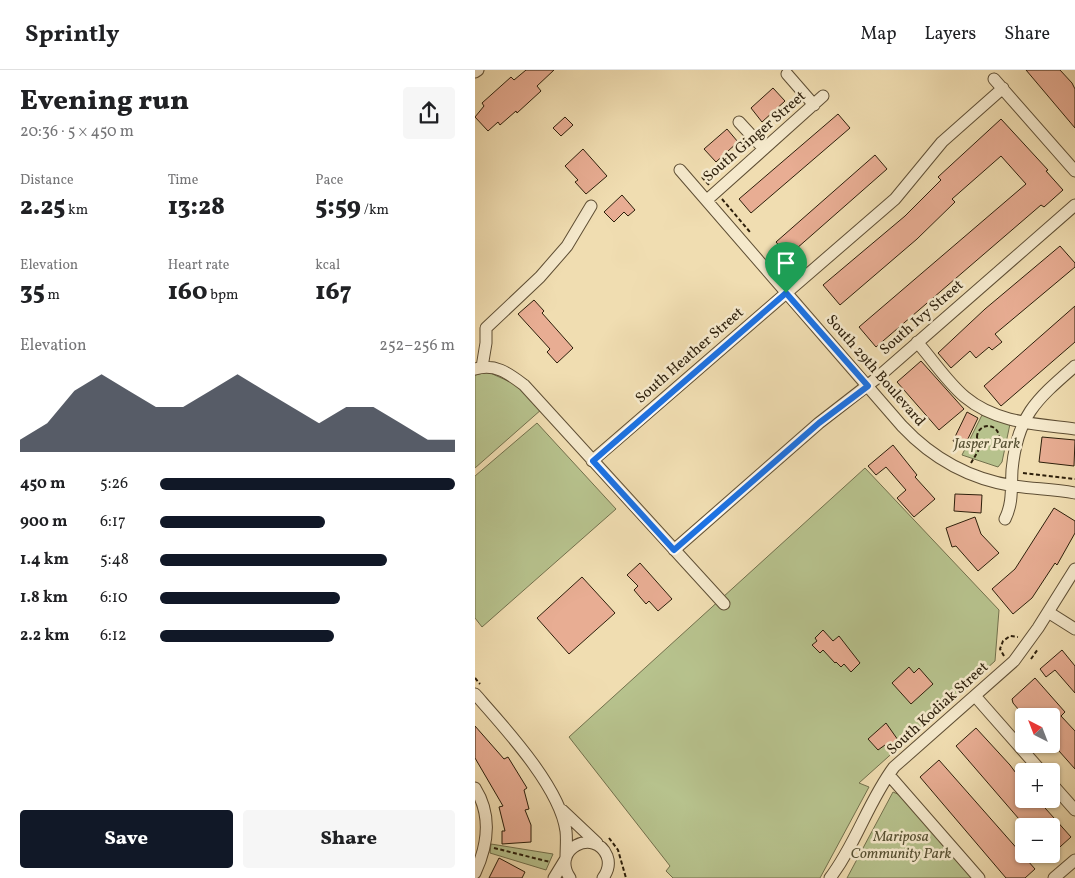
<!DOCTYPE html>
<meta charset="utf-8">
<style>
body{margin:0;font-family:Vollkorn,serif;background:#f6f6f6;color:#202124;height:100vh;display:flex;flex-direction:column;font-size:19px;white-space:nowrap}
*{box-sizing:border-box;margin:0}
p{font-size:16px;color:#757577}
.icon{flex:none;width:28px;height:28px;fill:none;stroke:currentColor;stroke-width:2;stroke-linecap:round;stroke-linejoin:round}
.map{position:relative;flex:1;overflow:hidden}
.drawer{display:flex;flex-direction:column;background:#fff;width:475px}
.drawer>*{flex:none}
.needle{width:32px;rotate:318deg}
.controls{position:absolute;left:540px;top:638px;display:grid;gap:10px}
.controls a{display:grid;place-items:center;width:45px;height:45px;border-radius:5px;background:#fff;box-shadow:0 1px 4px #0004;font-size:25px}
.pin{position:absolute;display:grid;place-items:center;width:42px;height:42px;color:#fff;margin:-51px -21px;border-radius:50% 50% 50% 0;rotate:-45deg;box-shadow:0 0 5px #0007}
.pin .icon{rotate:45deg}
.round{display:grid;place-items:center;flex:none;width:52px;height:52px;border-radius:5px;background:#f6f6f6}
.overview{display:flex;align-items:center;justify-content:space-between;height:85px;padding:0 20px}
h1{font-size:28px;font-weight:800;line-height:38px}
.figures{display:grid;grid-template-columns:repeat(3,1fr);gap:8px;height:85px;padding:5px 20px}
.figures div{display:grid;align-content:center}
.figures b{font-size:25px;font-weight:800}
.figures small{font-size:14px;font-weight:400}
.figures p{font-size:14px}
.chart{height:140px;padding:10px 20px}
.chart p{display:flex;justify-content:space-between}
.chart svg{width:100%;height:90px;margin-top:5px;fill:#111827;opacity:.7}
.primary-button{display:flex;gap:10px;margin-top:auto;padding:10px 20px}
.primary-button a{flex:1;height:58px;border-radius:5px;background:#111827;color:#fff;font-size:20px;font-weight:800;line-height:58px;text-align:center}
.primary-button a+a{background:#f6f6f6;color:#202124}
ul{padding:0 20px;list-style:none;font-size:16px}
li{display:grid;grid-template-columns:80px 60px 1fr;align-items:center;height:38px}
li i{height:12px;border-radius:6px;background:#111827}
header{display:flex;align-items:center;gap:30px;box-sizing:border-box;height:70px;padding:0 25px;background:#fff;border-bottom:1px solid #e0e0e0}
header strong{font-size:24px}
nav{display:flex;gap:28px;margin-inline-start:auto;font-size:18px}
main{display:flex;flex:1;min-height:0}
.map>svg:first-child{display:block}
.green{fill:#b7c28d;stroke:#72704c}
.building{fill:#e8ad93;stroke:#2d1f0b}
.lines{fill:none;stroke-linecap:round;stroke-linejoin:round}
.minor-casing{stroke:#5e4e34;stroke-width:13}
.path{stroke:#2d1f0b;stroke-width:2;stroke-dasharray:4 2.5;stroke-linecap:butt}
.minor{stroke:#f5e9cc;stroke-width:11}
.route-casing{stroke:#fff;stroke-width:10}
.route{stroke:#1a73e8;stroke-width:6}
.labels{text-anchor:middle;dominant-baseline:central;stroke-width:5;stroke-linejoin:round;paint-order:stroke}
.street-label{font-size:15px;fill:#2d1f0b;stroke:#f5e9cc}
.park-label{font-size:15px;font-style:italic;fill:#565032;stroke:#f5e9cc}
</style>
<header>
<strong>Sprintly</strong>
<nav><a>Map</a><a>Layers</a><a>Share</a></nav>
</header>
<main>
<section class="drawer">
<div class="overview"><div><h1>Evening run</h1><p>20:36 · 5 × 450 m</p></div><a class="round"><svg class="icon" aria-label="share" viewBox="0 0 24 24"><path d="M12 15V3M7 8l5-5 5 5M5 13v7h14v-7"/></svg></a></div>
<div class="figures">
<div><p>Distance</p><b>2.25<small> km</small></b></div>
<div><p>Time</p><b>13:28</b></div>
<div><p>Pace</p><b>5:59<small> /km</small></b></div>
</div>
<div class="figures">
<div><p>Elevation</p><b>35<small> m</small></b></div>
<div><p>Heart rate</p><b>160<small> bpm</small></b></div>
<div><p>kcal</p><b>167</b></div>
</div>
<div class="chart"><p><span>Elevation</span>252–256 m</p>
<svg viewBox="0 0 160 44" preserveAspectRatio="none"><path d="M0 44V38L10 30L20 14L30 6L40 14L50 22L60 22L70 14L80 6L90 14L100 22L110 30L120 22L130 22L140 30L150 38L160 38V44z"/></svg>
</div>
<ul>
<li><b>450 m</b>5:26<i style="width:100%"></i></li>
<li><b>900 m</b>6:17<i style="width:56%"></i></li>
<li><b>1.4 km</b>5:48<i style="width:77%"></i></li>
<li><b>1.8 km</b>6:10<i style="width:61%"></i></li>
<li><b>2.2 km</b>6:12<i style="width:59%"></i></li>
</ul>
<div class="primary-button"><a>Save</a><a>Share</a></div>
</section>
<div class="map">
<svg width="600" height="808" viewBox="0 0 600 808">
<rect width="100%" height="100%" fill="#f0ddb1"/>
<filter id="stains"><feTurbulence type="fractalNoise" baseFrequency=".004" numOctaves="4"/><feColorMatrix values="0 0 0 0 .2 0 0 0 0 .09 0 0 0 0 .02 0 0 0 .5 -.17"/></filter>
<radialGradient id="worn" r=".72"><stop offset=".6" stop-color="#630" stop-opacity="0"/><stop offset="1" stop-color="#630" stop-opacity=".3"/></radialGradient>
<path class="green" d="M13,302L42,315L67,339L0,398V305Z
M507,345L535,354L527,392L523,397L487,385Z
M62,353L141,439L7,557L0,548V406Z
M390,398L524,540L520,591L384,713L394,717L345,808H198L191,801L195,796L94,667Z
M418,722L425,725L498,808H372Z
M16,774L78,784L71,800L15,783Z"/>
<path class="building" d="M51,0H79L62,16L66,21L42,43L41,41L25,55L23,52L13,61L0,47L9,36L7,33L36,7L39,10Z
M551,0H585L597,13L600,19V58Z
M298,18L310,31L287,52L276,38Z
M363,44L375,58L276,143L264,129Z
M90,47L98,55L86,66L78,58Z
M526,49L573,100L571,101L588,120L569,137L566,135L401,277L384,257L551,114L526,86L477,129L480,132L442,169L365,235L348,215L430,146L466,110L463,107Z
M252,59L263,72L241,92L229,79Z
M108,79L132,106L111,124L100,112L103,110L90,96Z
M400,85L412,99L313,186L301,172Z
M147,125L160,140L153,146L149,142L139,152L129,142Z
M585,176L600,193V197L520,264L527,272L517,280L514,277L501,288L495,281L476,298L463,283L510,239Z
M59,230L69,241L67,243L98,278L82,293L72,282L75,279L43,244Z
M600,236V272L526,336L509,316Z
M446,291L489,339L464,360L422,312Z
M492,342L503,348L489,377L478,371Z
M567,367L600,370L599,396L564,392Z
M418,375L442,405L440,407L460,429L439,447L422,428L431,420L411,397L401,405L393,396Z
M480,424L507,425L506,443L479,441Z
M579,438L600,451V463L582,495L580,493L557,528L538,544L517,519L540,499Z
M500,447L506,464L524,483L503,501L481,476L477,477L471,458Z
M165,493L197,529L183,541L174,531L171,534L159,520L163,516L152,505Z
M107,507L140,543L94,584L62,548Z
M348,560L358,571L364,566L385,593L376,602L369,594L366,597L361,592L360,593L348,580L345,583L337,575L342,571L340,568Z
M587,580L600,596V623L580,600L571,607L565,599Z
M434,597L439,603L444,598L458,614L436,634L417,613Z
M560,608L590,642L586,646L600,661V699L576,672V646H549L538,633L537,629Z
M411,653L423,670L414,679L410,675L403,680L393,669Z
M0,656L29,689L33,687L52,718L49,720L54,739L50,740L56,755V772L27,774V761H30L24,737L28,736L0,688Z
M501,658L535,695L549,714V729H562L596,767L576,785V756H550L481,676Z
M464,690L560,799L550,808H531L445,707Z
M24,788L50,802L47,808H14Z"/>
<g class="lines">
<defs>
<path id="minor" d="M0,2L3,0
M312,4L339,35
M519,9L600,101
M264,52L289,79
M205,100L427,356C458,389 494,409 539,416C559,419 580,419 600,423
M232,130L348,26
M442,272C458,290 472,312 490,327C521,353 562,354 600,359
M7,297L11,273V258L65,207L92,176L116,136
M0,299C20,293 33,303 49,315L249,534
M117,391L420,129L467,72L528,18
M530,449C538,433 536,418 537,400C542,346 561,330 600,296
M199,480L344,353L402,308L600,135
M573,542L600,559
M0,624C29,657 85,717 91,761C92,770 91,779 91,788
M500,626L566,701
M414,705L504,808
M576,713L600,740
M0,718C17,745 13,775 0,803
M87,740L122,773
M79,808L90,790
M95,808C75,779 120,757 132,786C135,794 133,801 128,808
M355,808C381,774 393,732 419,697L539,591L563,558L600,499
M579,808L600,790"/>
</defs>
<use href="#minor" class="minor-casing"/>
<path class="path" d="M227,107L234,115
M247,129L275,162
M409,316L443,354
M502 367a11 11 0 1 1 22 0a11 11 0 1 1-22 0Z
M496,393L506,376
M548,403L600,409
M529,586L525,579L528,571L535,566L543,567
M556,589L563,579
M0,608L5,614
M134,768L143,780L151,808
M19,778L75,792"/>
<use href="#minor" class="minor"/>
</g>
<g class="lines">
<defs>
<path id="route" d="M311,223L393,316L344,353L199,480L118,391Z"/>
</defs>
<use href="#route" class="route-casing"/>
<use href="#route" class="route"/>
</g>
<g class="labels">
<g class="street-label">
<text transform="translate(280 67) rotate(-41)">South Ginger Street</text>
<text transform="translate(447 248) rotate(-41)">South Ivy Street</text>
<text transform="translate(215 286) rotate(-41)">South Heather Street</text>
<text transform="translate(400 301) rotate(49)">South 29th Boulevard</text>
<text transform="translate(463 639) rotate(-42)">South Kodiak Street</text>
</g>
<g class="park-label">
<text x="512" y="374">Jasper Park</text>
<text x="426" y="767">Mariposa<tspan x="426" dy="17">Community Park</tspan></text>
</g>
</g>
<rect width="100%" height="100%" filter="url(#stains)"/>
<rect width="100%" height="100%" fill="url(#worn)"/>
</svg>
<div class="controls">
<a><svg class="needle" viewBox="-14 -14 28 28"><path d="M0-13l5 13h-10z" fill="#e53935"/><path d="M0 13l5-13h-10z" fill="#757577"/></svg></a>
<a>+</a>
<a>−</a>
</div>
<div class="pin" style="left:311px;top:223px;background:#1e9e55"><svg class="icon" aria-label="arrive" viewBox="0 0 24 24"><path d="M6 21V4h12l-3 4 3 4H6"/></svg></div>
</div>
</main>
